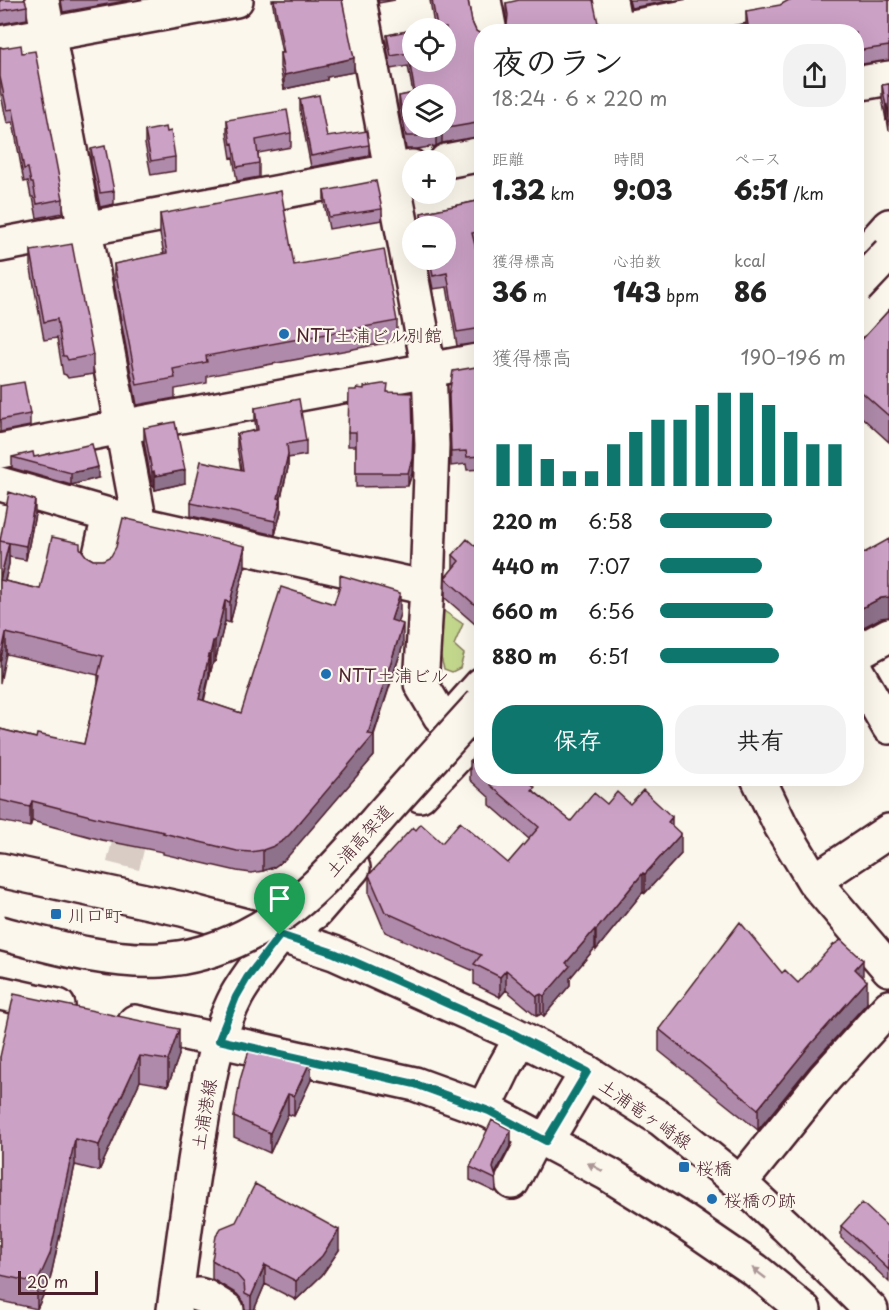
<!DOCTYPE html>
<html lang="ja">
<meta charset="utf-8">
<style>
body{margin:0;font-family:"Playpen Sans","Klee One",sans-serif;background:#f2f2f2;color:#222;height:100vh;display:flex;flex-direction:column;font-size:22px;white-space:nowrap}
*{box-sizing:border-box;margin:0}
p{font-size:20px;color:#767676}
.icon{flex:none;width:33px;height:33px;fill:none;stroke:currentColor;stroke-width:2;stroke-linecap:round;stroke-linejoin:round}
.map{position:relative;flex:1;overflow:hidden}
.side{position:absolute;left:474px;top:24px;width:390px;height:762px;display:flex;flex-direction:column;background:#fff;border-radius:24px;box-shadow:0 6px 24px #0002}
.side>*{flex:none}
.tools{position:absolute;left:402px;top:18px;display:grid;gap:12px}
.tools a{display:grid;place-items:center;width:54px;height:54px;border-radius:50%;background:#fff;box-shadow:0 6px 24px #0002;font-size:30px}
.scale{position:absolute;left:18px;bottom:15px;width:80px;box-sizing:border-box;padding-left:6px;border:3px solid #4a1f2b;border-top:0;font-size:16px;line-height:21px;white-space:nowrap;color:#4a1f2b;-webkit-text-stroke:4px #fbf7ec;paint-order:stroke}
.pin{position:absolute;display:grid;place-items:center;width:51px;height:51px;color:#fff;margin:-62px -26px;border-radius:50% 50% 50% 0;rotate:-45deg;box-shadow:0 0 6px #0007}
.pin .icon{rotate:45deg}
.round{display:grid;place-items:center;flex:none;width:63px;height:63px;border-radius:24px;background:#f2f2f2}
.head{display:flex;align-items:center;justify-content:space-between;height:102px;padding:0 18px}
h1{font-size:33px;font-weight:800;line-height:45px}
.figures{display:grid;grid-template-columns:repeat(3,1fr);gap:9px;height:102px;padding:6px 18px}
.figures div{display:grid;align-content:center}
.figures b{font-size:26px;font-weight:800}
.figures small{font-size:16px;font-weight:400}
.figures p{font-size:16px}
.chart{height:168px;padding:12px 18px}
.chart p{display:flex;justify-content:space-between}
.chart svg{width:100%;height:108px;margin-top:6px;stroke:#0f766e;stroke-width:6}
.cta{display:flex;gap:12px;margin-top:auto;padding:12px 18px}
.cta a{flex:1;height:69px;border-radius:24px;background:#0f766e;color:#fff;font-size:24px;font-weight:800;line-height:69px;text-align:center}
.cta a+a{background:#f2f2f2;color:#222}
ul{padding:0 18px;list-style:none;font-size:20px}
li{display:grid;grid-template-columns:96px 72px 1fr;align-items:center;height:45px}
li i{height:15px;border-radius:8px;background:#0f766e}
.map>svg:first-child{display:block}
.green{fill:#c2d68c;stroke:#867a5c;stroke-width:1.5}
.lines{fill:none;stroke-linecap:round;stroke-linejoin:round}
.minor-tunnel{stroke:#d8ccc5;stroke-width:33;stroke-dasharray:33 16;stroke-linecap:butt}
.minor-casing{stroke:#4a1f2b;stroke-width:38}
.major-casing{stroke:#4a1f2b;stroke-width:38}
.minor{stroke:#fbf7ec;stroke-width:33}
.major{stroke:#fbf7ec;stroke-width:33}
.minor-bridge-casing{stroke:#4a1f2b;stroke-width:38;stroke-linecap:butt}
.minor-bridge{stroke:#fbf7ec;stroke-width:33}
.wall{fill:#af8aaa;stroke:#4a1f2b;stroke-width:1.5}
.shaded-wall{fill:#8e718b;stroke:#4a1f2b;stroke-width:1.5}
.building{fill:#cba1c6;stroke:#4a1f2b;stroke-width:1.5;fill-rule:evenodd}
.oneway{fill:#ab9695}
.route-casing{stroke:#fff;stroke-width:12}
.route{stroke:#0f766e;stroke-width:8}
.poi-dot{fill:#1f6fb2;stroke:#fbf7ec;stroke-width:2}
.labels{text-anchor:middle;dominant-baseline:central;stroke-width:4.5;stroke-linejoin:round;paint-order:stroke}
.poi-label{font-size:18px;fill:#4a1f2b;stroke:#fbf7ec;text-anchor:start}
.street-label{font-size:18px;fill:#4a1f2b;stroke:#fbf7ec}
</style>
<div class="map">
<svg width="889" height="1310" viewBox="0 0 889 1310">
<rect width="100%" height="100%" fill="#fbf7ec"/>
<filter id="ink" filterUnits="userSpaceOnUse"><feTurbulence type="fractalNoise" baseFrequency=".0167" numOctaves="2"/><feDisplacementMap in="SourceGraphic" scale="12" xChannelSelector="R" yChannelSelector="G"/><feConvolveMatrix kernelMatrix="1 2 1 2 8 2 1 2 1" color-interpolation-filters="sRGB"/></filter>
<g filter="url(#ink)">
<path class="green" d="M441,609L463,624L454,645L464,654L460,668L452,672L444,669L440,654Z"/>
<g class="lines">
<path class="minor-tunnel" d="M123,866L139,801"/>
<defs>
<path id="minor" d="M42,0L140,524
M359,0L429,370L432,445L427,588L421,684L440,716L447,724
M484,0L490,32
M610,0L616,32
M616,30L776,0
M0,43L236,0
M856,84L889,78
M446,161L482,154
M0,245L412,167
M856,263L889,226
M856,321L889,285
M0,451L121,427L482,360
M0,484L140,524L427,588
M98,563L109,516
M856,653L889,635
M856,670L889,727
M449,721L482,684
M758,778L781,826L814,881L889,969
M420,795L482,729
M814,881L889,831
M280,935L315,912L353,868
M0,993L58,1006
M135,1022L415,1084L489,1111L608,1174L682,1220L755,1270L804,1310
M484,1109L503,1070L521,1038
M546,1141L587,1072
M512,1182L536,1136
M740,1183L824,1079L889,1007
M199,1295L206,1297L227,1310"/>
<path id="major" d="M0,870L182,909L280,935L334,953L506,1030L587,1072L661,1119L740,1183L786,1226L871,1310
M174,1310C182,1252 189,1194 199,1137C207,1089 214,1039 237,995C249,974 265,955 280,935"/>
</defs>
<use href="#minor" class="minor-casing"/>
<use href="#major" class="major-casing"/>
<use href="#minor" class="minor"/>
<use href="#major" class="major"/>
<defs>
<path id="minor-bridge" d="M856,288L889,253
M0,933C51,946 108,963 161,960C219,956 276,925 317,885C341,862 363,836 385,811C417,775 449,739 482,703"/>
</defs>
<use href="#minor-bridge" class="minor-bridge-casing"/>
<use href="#minor-bridge" class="minor-bridge"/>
</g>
<path class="wall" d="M0,0L27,6V19L0,24Z
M61,0H131L63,12Z
M272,0H342L354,72L327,77V80L284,89L280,67V53H282Z
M378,0H395L379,3Z
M430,0H468L472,22L476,31L482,35V136L442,143L436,146L417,149H406L399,109V96L413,93L408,66L391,69L387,48V35L434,26Z
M629,0H674L631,8Z
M889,0V60L856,65V32H747L746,25V11Z
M506,3L598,23L601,30L507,25L506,16Z
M0,47L22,53L63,199V213L37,218L33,197H31L28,181L24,182L13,122L7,123L0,91Z
M889,84V131L887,119L886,120L882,98V85Z
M300,99L327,137L369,145V156L311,167L300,110Z
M227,120L291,133V147L258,153L259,163V177L237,181L233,157L231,158L227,133Z
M145,131L175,157V171L151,175L145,144Z
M91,149L114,191V204L100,207L91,162Z
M480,160H482V182L480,174Z
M324,191L382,209V220L329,229L324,203Z
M482,200V245L475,246L482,274V342L457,346L447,287L433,289L427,260H446V226H421V213Z
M160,214L294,265L397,321V341L207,376V383L175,389V398L137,405L114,284V264L164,254L160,234Z
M31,251L93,355V374L68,378L66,375L63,374L57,338L44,340L31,269Z
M889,310V442L856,412V346Z
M482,366V469L467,470L466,464L451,466L449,395Z
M0,386L30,414V426L0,432Z
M388,392L413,445L412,473L408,486L356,487V446H348V432Z
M255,408L306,441V455L288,458V468L281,498V512L275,535L191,516V503L241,470L237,447V434L256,430L255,421Z
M144,428L185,483L155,490L154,485L152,486L144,442Z
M12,457H34L98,478L71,485L12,468Z
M35,514L26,560L9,557V564L5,581L40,589L80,548L86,556L93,560L245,567L230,623L225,621L215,662H213L204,701L241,713L334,604L400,614L397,622L403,645L374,735V756L284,860L274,867L263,871L251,873L237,871L163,854V852L102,840L32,821L30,827L0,821V729L36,738L84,744L98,683V675L6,654L0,538Z
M482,538V630L445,598V578L453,569V555L475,546Z
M482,747V778H525L535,792L571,821L607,804H630L672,826L681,854L645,893L643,892L596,950L595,948L570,978V985L544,1016L541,1014L537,1016L506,990L500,997L474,984V971L385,932L369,894V875L416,830L442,843L508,863L529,839L490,805V798L470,780V761Z
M782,973L798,983L863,977L867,1003L810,1066L758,1130L659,1051V1029Z
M179,1055L168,1086L140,1081L99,1171L75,1165L50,1280L37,1309L0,1301V1057Z
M311,1080L294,1116L288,1114L270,1153L234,1137V1117Z
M511,1144L495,1174L496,1190L495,1192L470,1180V1167Z
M841,1226L889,1228V1282L863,1257L841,1238Z
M339,1250L322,1275L296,1300L265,1284L254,1310H245L244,1302L237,1294L212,1279V1260Z"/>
<path class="shaded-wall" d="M354,58V72L327,77V80L284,89V75L327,64Z
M887,105V119L886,120V106Z
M442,129V143L436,146V132Z
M858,129V143L856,144V130Z
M413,431L412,473L408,486V473Z
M288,454V468L279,504L281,499V512L275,535V521L278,498Z
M98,467V478L71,485V473Z
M185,470V483L155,490V476Z
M154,471V485L152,486V472Z
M35,500V514L26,560V546Z
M9,543V564L0,600V580Z
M245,546V567L230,623V602Z
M400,593V614L391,641V620Z
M889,597V617L881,618L856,631V611L881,598Z
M225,601V621L215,662V641Z
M403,624V645L373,736L374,735V756L290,854L284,860L274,867L263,871V850L368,734Z
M6,633V654L0,683V662Z
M213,641V662L210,675V655Z
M209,655V675L199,720V699Z
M32,801V821L30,827V807Z
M672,817V836L668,822Z
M681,834V854L645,893V874Z
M643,873V892L596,950V930Z
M595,929V948L570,978V985L544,1016V996L566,963Z
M863,960V982L855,969Z
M506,970V990L500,997V977Z
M867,981V1003L810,1066L758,1130V1109L810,1045Z
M541,994V1014L537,1016V996Z
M179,1029V1055L168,1086V1060Z
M140,1056V1081L99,1171V1145Z
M311,1060V1080L294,1116V1096Z
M288,1094V1114L270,1153V1133Z
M511,1130V1144L495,1174L493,1168L495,1160Z
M75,1139V1165L50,1280L37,1309V1283Z
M339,1230V1250L322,1275L296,1300V1281Z
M265,1265V1284L254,1310H251V1297Z"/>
<path class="building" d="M0,0H25L27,6L0,11Z
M274,0H342L354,58L327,64V66L284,75L280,53H284Z
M432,0H468L472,22L476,31L482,35V122L442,129L436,132L417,136H406L399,96L415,93L408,53L391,56L387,35L412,30V62H446V28H421L437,26ZM412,94H446V128H412Z
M519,0H593L598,23L601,30L603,32H503L507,25L508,15L506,3Z
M789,0H889V46L856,51V32H749L746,11L780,5Z
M21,45L22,53L35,51L63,199L37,204L33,183H31L28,168L24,169L13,109L7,110L0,77V47L3,48Z
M889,84V118L887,105L886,106L882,85Z
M319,95L327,137L367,131L369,145L311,156L300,99Z
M287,110L291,133L256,140L259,163L237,167L233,143L231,144L227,120Z
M166,127L167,132L171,131L175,157L151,161L145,131Z
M105,146L114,191L100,193L91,149Z
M376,181L382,209L329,217L324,191Z
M281,191L294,265L384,249L397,321L206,356L207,362L173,369L175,378L137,385L114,264L167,253L160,214Z
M482,200V231L472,233L482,274V328L457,332L447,273L433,276L430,260H446V226H423L421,213Z
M72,244L93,355L68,360L66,356H63L57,319L44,322L31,251Z
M889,310V416L856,387V346Z
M482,366V456L467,457L466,451L451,452L449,395L453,371Z
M24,382L30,414L0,420V386Z
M382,384H388L387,392L412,393L413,431L412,459L408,473H356V432H348L349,390H356V389L357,388L364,389V387Z
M299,399L306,441L287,444L288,454L278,498L281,499L275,521L191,503L201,461L243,470L237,434L258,430L255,408Z
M175,422L185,470L155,476L154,471L152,472L144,428Z
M92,444L98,467L71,473L12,457L33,452L34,457Z
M9,492L35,500L26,546L0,541Z
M123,518L245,546L230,602L225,601L215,641H213L210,655H209L199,699L241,713L281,587L334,604L340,585V575L400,593L391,620L403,624L368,734L374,735L290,834L284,840L274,846L263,850L251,852L237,851L163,833L164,832L102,819L32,801L30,807L0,800V729L36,738L37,734L84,744L100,676L98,675L103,656L6,633L0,662V541L9,543L0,580L40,589L52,537L80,543V548L86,556L93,560H103L111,556L116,547Z
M482,538V611L445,578L459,561L453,555L467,539L475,546Z
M889,539V597L881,598L856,611V552L862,549L864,553Z
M482,747V771L470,761Z
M490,778H525L535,787L532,790L571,821L594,793L607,804L617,792L630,804L643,790L672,817L668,822L681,834L645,874L643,873L596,930L595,929L566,963L570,966L544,996L541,994L537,996L506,970L500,977L474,964L481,955L385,912L369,875L413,827L416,830L421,824L442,843L460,822L508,863L539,827L490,785L493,781Z
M740,922L782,973L785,970L798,983L833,945L841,940L863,960L855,969L867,981L810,1045L758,1109L659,1029Z
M14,994L179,1029L168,1060L140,1056L99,1145L75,1139L50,1254L37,1283L0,1275V1057Z
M250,1047L311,1060L294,1096L288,1094L270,1133L234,1117L240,1080Z
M492,1120L511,1130L495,1160L493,1168L496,1177L495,1179L470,1167Z
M255,1184L339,1230L322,1256L296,1281L265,1265L251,1297L245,1294L244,1283L237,1275L212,1260L216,1236L221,1228L236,1222Z
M862,1203L889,1228V1270L863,1245L841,1226Z"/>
<defs><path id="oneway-solid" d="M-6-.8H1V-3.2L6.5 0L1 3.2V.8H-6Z" transform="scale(1.5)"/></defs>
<g class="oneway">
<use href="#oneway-solid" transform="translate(595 1167) rotate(-152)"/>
<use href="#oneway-solid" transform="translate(759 1273) rotate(-142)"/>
</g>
</g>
<g class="lines" filter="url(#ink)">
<defs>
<path id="route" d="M280,935L334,953L364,966L506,1030L587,1072L546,1141L489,1111L415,1084L219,1040L236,997L247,978Z"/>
</defs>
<use href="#route" class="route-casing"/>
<use href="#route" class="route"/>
</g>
<g class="poi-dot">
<circle cx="284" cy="334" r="6"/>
<circle cx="326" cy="674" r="6"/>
<rect x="50" y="908" width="12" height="12" rx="3"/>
<rect x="678" y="1161" width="12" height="12" rx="3"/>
<circle cx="712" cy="1199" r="6"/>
</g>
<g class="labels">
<g class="poi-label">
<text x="296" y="334">NTT土浦ビル別館</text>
<text x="338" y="674">NTT土浦ビル</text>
<text x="68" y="914">川口町</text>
<text x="696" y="1167">桜橋</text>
<text x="724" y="1199">桜橋の跡</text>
</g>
<g class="street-label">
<text transform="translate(358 840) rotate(-48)">土浦高架道</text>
<text transform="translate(646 1113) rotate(35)">土浦竜ヶ崎線</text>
<text transform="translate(203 1114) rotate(-80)">土浦港線</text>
</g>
</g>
</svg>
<div class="tools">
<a><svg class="icon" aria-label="locate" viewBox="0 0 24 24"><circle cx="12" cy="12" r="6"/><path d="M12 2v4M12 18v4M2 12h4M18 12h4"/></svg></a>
<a><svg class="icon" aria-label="layers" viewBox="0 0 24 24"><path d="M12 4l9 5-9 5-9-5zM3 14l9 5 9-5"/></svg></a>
<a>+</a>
<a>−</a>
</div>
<div class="scale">20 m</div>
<div class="pin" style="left:280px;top:935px;background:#1e9e55"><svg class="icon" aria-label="arrive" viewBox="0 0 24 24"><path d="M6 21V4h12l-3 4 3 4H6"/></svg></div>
<section class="side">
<div class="head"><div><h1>夜のラン</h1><p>18:24 · 6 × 220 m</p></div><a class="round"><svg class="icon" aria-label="share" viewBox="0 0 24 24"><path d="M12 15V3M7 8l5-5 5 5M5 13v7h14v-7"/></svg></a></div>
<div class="figures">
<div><p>距離</p><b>1.32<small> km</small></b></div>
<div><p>時間</p><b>9:03</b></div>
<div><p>ペース</p><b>6:51<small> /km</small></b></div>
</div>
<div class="figures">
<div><p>獲得標高</p><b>36<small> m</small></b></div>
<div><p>心拍数</p><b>143<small> bpm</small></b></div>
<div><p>kcal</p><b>86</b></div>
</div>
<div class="chart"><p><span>獲得標高</span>190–196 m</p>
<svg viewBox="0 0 160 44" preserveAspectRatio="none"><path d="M5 44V27M15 44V27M25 44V33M35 44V38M45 44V38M55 44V27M65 44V22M75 44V17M85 44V17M95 44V11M105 44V6M115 44V6M125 44V11M135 44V22M145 44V27M155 44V27"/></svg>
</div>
<ul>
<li><b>220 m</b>6:58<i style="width:60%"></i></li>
<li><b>440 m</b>7:07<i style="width:55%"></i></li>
<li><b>660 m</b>6:56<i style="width:61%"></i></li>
<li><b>880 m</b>6:51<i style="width:64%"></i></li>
</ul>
<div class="cta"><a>保存</a><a>共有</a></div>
</section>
</div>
